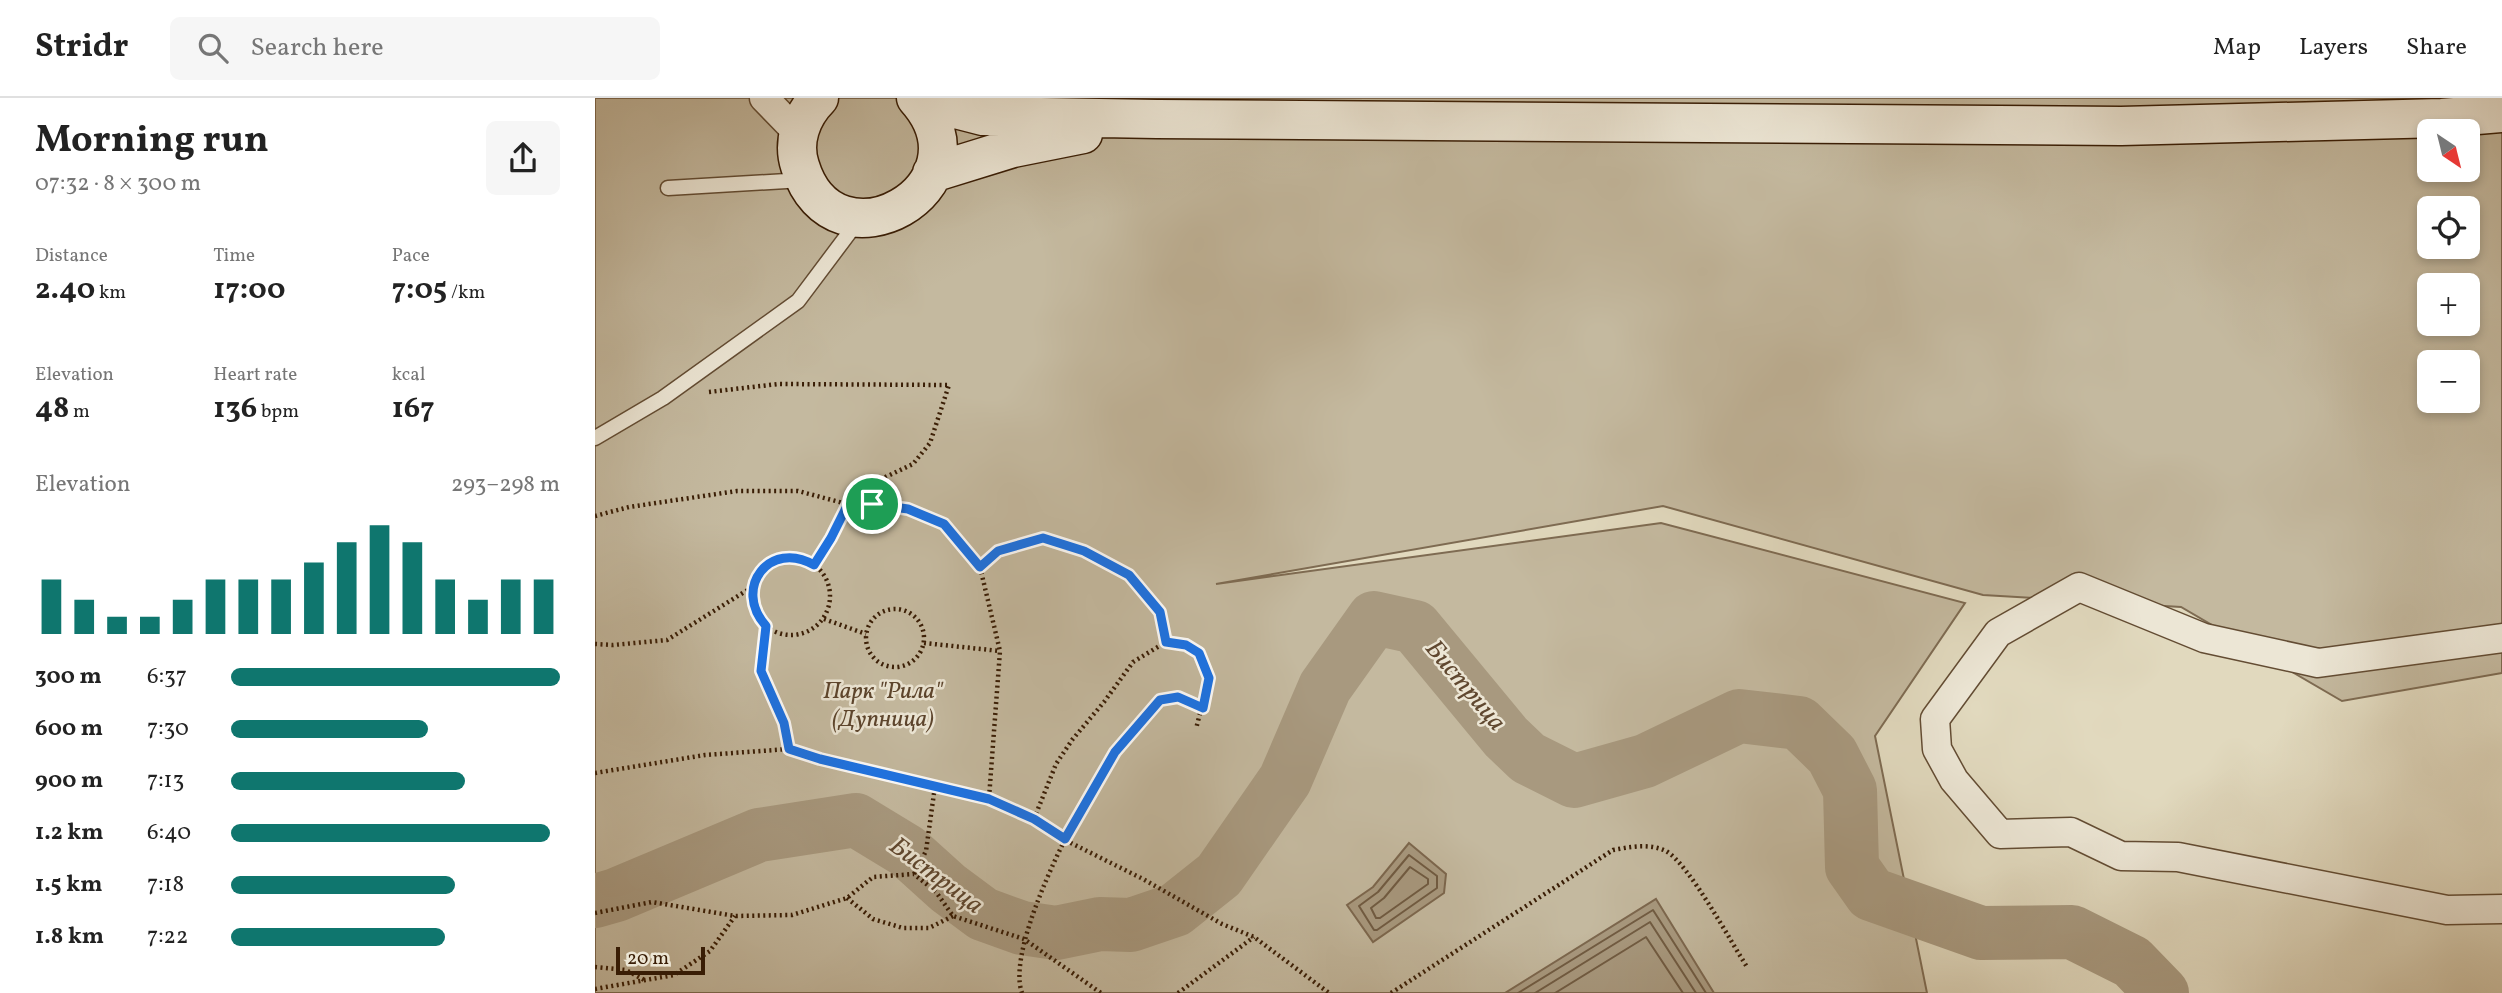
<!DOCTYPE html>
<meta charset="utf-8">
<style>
body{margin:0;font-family:Vollkorn,serif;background:#f6f6f6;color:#222;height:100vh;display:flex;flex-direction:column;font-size:26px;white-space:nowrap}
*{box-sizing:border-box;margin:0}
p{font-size:23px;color:#767676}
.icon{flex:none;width:38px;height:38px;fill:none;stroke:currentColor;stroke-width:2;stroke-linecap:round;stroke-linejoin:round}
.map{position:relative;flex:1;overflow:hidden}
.details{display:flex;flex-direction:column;background:#fff;width:595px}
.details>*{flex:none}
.needle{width:46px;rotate:145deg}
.tools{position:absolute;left:1822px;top:21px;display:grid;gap:14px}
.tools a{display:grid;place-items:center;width:63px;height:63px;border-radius:10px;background:#fff;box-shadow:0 4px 10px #0003;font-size:35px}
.scale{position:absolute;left:21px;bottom:18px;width:89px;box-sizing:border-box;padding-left:7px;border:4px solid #391d05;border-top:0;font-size:19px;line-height:24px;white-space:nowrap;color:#391d05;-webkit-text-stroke:5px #ece6d5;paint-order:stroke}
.pin{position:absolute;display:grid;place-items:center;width:60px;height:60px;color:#fff;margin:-30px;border:4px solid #fff;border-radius:50%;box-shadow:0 2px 7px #0007}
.round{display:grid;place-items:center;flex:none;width:74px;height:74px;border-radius:10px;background:#f6f6f6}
.head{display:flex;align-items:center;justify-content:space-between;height:119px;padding:0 35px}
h1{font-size:38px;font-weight:700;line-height:52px}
.stats{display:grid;grid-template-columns:repeat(3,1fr);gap:10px;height:119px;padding:7px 35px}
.stats div{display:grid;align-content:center}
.stats b{font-size:30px;font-weight:700}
.stats small{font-size:19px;font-weight:400}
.stats p{font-size:19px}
.chart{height:196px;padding:14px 35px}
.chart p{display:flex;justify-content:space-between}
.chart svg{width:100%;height:126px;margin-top:7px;stroke:#0f766e;stroke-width:6}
ul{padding:0 35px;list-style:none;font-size:23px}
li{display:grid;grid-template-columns:112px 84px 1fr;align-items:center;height:52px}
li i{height:18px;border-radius:9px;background:#0f766e}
header{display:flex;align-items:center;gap:42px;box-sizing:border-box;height:98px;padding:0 35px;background:#fff;border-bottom:2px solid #e0e0e0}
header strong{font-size:33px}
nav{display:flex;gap:38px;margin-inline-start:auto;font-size:24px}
.search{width:490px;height:63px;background:#f6f6f6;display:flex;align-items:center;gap:18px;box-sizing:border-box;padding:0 24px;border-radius:10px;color:#767676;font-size:26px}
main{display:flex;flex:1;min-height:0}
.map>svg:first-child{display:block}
.green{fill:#c4b99f;stroke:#7e6b52;stroke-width:2;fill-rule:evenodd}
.water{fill:#a8997f;stroke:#7c674e;stroke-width:2}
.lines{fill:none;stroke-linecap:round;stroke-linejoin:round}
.shore{stroke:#705b42;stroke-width:2}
.river{stroke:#a8997f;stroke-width:54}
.lane-casing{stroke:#634c33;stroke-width:17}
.street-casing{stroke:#634c33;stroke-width:31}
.secondary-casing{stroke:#391d05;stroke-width:41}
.path{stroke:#391d05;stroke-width:4.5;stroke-dasharray:2 3.5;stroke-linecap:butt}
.lane{stroke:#ece6d5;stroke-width:14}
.street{stroke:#ece6d5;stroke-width:28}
.secondary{stroke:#ece6d5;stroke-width:38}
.route-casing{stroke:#fff;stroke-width:14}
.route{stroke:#1a73e8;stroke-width:9}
.labels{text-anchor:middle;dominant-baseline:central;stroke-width:5;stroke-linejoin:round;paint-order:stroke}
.park-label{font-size:24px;font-style:italic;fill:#5c442c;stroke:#ece6d5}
.water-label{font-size:26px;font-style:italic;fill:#604830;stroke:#ece6d5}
</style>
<header>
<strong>Stridr</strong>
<div class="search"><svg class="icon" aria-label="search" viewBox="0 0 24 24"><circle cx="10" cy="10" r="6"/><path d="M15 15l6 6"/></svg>Search here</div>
<nav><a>Map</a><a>Layers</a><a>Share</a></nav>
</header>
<main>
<section class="details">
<div class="head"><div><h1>Morning run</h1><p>07:32 · 8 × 300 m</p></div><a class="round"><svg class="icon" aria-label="share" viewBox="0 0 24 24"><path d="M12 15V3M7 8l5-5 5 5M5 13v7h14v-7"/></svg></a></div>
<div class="stats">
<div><p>Distance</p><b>2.40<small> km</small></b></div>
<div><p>Time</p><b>17:00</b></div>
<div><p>Pace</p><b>7:05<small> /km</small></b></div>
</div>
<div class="stats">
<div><p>Elevation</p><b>48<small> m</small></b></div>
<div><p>Heart rate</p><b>136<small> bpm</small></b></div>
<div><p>kcal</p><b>167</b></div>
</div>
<div class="chart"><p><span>Elevation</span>293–298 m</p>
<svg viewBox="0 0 160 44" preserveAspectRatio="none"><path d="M5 44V25M15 44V32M25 44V38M35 44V38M45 44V32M55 44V25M65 44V25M75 44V25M85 44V19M95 44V12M105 44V6M115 44V12M125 44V25M135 44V32M145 44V25M155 44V25"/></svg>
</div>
<ul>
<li><b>300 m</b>6:37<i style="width:100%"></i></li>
<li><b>600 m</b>7:30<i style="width:60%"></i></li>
<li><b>900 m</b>7:13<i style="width:71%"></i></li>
<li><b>1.2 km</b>6:40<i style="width:97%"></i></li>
<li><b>1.5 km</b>7:18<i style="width:68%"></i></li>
<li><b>1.8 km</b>7:22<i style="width:65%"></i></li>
</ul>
</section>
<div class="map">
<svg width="1907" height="895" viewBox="0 0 1907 895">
<rect width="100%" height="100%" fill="#e1d9be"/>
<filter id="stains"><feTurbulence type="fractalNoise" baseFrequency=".00286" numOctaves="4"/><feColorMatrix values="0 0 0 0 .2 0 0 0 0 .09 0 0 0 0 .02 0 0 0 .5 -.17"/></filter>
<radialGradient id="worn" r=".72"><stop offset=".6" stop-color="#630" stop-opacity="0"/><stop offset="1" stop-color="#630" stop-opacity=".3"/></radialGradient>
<path class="green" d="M0,0H1907V575L1747,603L1586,509L1388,497L1068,408L621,486L1066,425L1370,505L1280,638L1332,895H0ZM1834,33H1872V72H1834ZM1834,110H1872V149H1834ZM1834,187H1872V226H1834ZM1834,264H1872V303H1834Z"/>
<path class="water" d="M814,745L851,776L849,795L778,844L752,807L778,789Z
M1061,801L1119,895H910Z"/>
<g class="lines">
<path class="shore" d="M814,757L842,778V790L782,832H779L764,808L783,794Z
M815,769L833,781V786L785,820H781L776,810L789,800Z
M923,895L1058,812L1111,895
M940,895L1055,824L1101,895
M960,895L1051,839L1088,895"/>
<path class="river" d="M0,803L21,797L164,737L261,722L312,753L353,790L388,816L427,830L461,835L505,826L536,827L580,812L624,777L690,682L730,589L779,520L820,529L911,639L933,660L979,683L1050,663L1144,618L1204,625L1237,657L1255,692L1257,769L1276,796L1386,835L1477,834L1537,864L1567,895"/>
<defs>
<path id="lane" d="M73,90L208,82
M0,340L68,300L203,203L263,123"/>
<path id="street" d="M169,0L203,35
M1907,540L1723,565L1609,540L1484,489L1403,535L1340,621L1342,651L1359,682L1405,736L1476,734L1526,758L1583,759L1852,812L1907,811"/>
<path id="secondary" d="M224,0C206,18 197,44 205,68C239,180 401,89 321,0
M322,1L388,18L562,21L1526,28L1847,20L1907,15
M337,75L418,50L488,36"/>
</defs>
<use href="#lane" class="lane-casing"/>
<use href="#street" class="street-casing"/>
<use href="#secondary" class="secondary-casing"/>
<path class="path" d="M114,294L183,286L354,287L335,345L318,366L280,384L252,406L236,440L220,467
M0,418L34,409L142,393H203L252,406H277L313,411L349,426L385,469L405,553L394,700
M157 498a39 39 0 1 1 78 0a39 39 0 1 1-78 0Z
M385,469L403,453L448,440L489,453L534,477L565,515L571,544
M271 540a29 29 0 1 1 58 0a29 29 0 1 1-58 0Z
M229,521L271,536
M171,528L165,573L189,625L194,651
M329,545L405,553
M0,546L18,547L72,542L159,488
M0,675L110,657L194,651L225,661L394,700L439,721L470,742L548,781L627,826L659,839L734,895
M439,721L461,666L477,642L509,604L538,564L571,544L591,547L604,555L614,580L601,631
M319,776L331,753L340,688
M252,800L278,821L308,830H334L358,818
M0,815L57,804L140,818L197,817L252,800L278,779L319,776L341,794L358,818L429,841L506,895
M0,869L31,872L51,883
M0,891L79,877L115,853L140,818
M427,895C409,847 490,697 519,654C532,636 550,619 565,602L583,599L608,610
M583,895L659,839
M796,895L1018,752C1035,749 1054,745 1071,753C1094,766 1136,844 1152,869"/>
<use href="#lane" class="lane"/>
<use href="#street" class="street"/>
<use href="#secondary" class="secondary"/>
</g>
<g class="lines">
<defs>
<path id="route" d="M253,406H277L313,411L349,426L385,469L403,453L448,440L489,453L534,477L565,514L571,544L591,547L604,555L614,580L608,610L583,599L565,602L520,654L470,741L439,721L394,701L225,661L194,651L189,625L166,573L171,528C137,490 175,441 219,467L236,440Z"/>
</defs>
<use href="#route" class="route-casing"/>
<use href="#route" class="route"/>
</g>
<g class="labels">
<g class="park-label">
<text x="288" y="594">Парк "Рила"<tspan x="288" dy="28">(Дупница)</tspan></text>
</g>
<g class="water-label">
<text transform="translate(870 588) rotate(50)">Бистрица</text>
<text transform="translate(341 778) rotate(37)">Бистрица</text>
</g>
</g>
<rect width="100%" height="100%" filter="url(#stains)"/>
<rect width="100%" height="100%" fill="url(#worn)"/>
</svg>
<div class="tools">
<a><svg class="needle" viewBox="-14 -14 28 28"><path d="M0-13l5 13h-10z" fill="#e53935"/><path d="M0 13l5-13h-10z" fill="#767676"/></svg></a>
<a><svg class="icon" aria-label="locate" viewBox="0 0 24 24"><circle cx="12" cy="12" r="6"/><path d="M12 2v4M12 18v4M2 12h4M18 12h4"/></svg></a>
<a>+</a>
<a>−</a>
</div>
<div class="scale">20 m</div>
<div class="pin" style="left:277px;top:406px;background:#1e9e55"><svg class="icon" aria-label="arrive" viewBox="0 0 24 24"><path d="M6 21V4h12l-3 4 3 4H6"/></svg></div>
</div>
</main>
